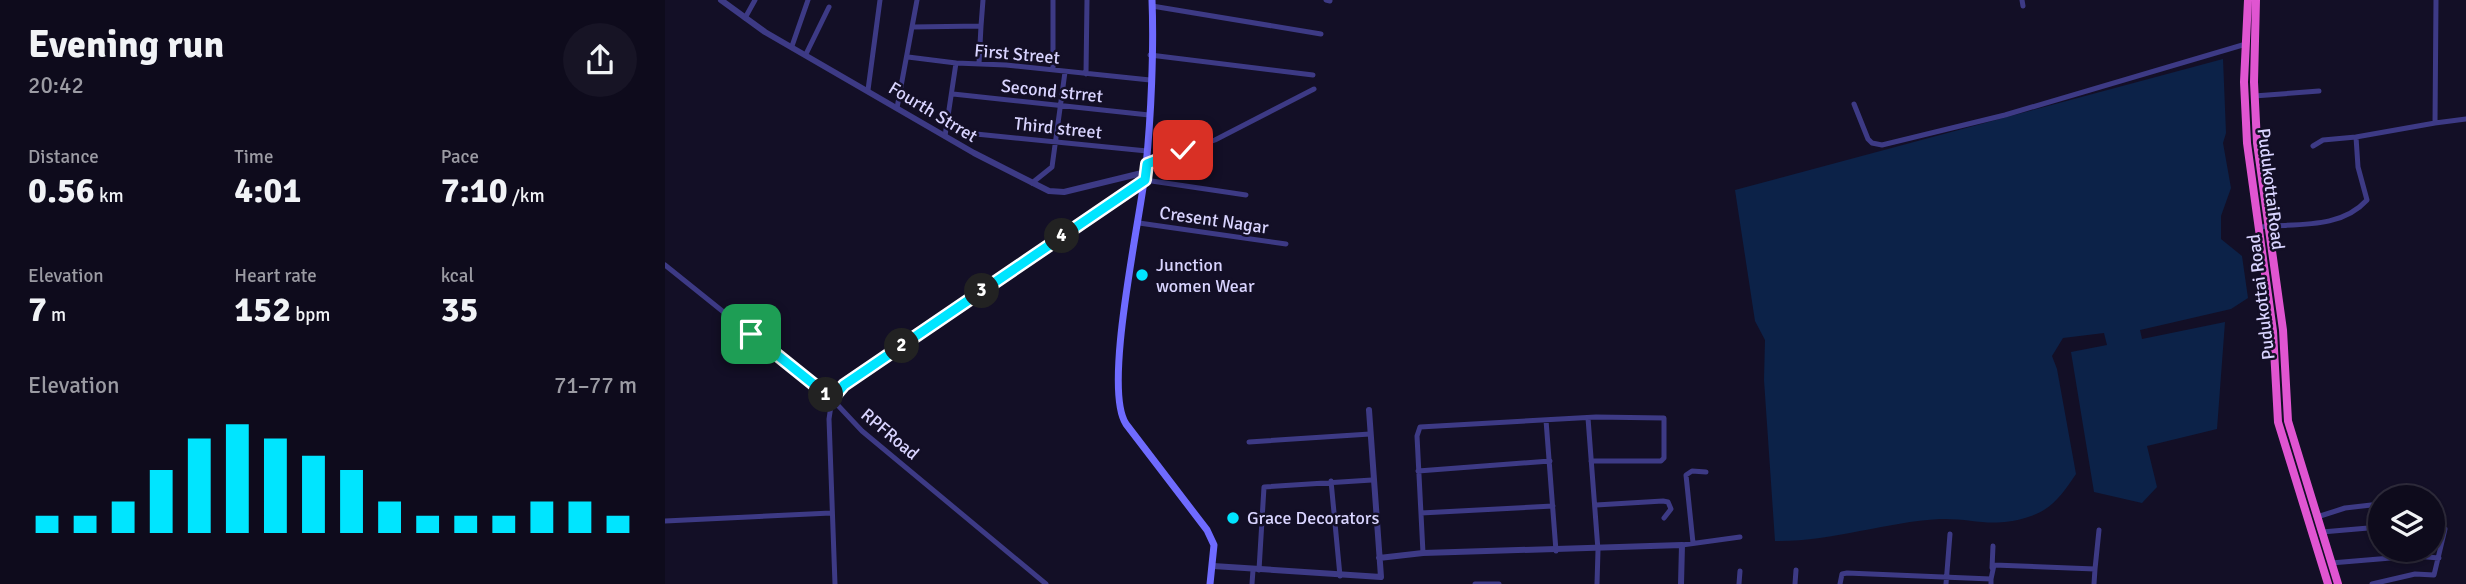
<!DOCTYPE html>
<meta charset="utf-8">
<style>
body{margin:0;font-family:Signika,sans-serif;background:#171425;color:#f1f3f6;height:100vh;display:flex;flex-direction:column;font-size:26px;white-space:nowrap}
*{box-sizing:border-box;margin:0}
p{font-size:23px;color:#9b9ba3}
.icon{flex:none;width:38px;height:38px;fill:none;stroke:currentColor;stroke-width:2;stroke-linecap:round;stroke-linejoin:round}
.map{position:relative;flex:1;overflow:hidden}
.details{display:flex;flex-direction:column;background:#0e0b1c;width:665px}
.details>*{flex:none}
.tools{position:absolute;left:1703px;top:485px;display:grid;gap:14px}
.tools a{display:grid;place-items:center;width:77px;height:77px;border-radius:50%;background:#0e0b1c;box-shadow:0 2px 5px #0004,0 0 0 2px #2e2b3b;font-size:35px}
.pin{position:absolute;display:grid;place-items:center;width:60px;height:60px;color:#fff;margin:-30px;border-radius:14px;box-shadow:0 4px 10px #0006}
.km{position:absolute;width:35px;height:35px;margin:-18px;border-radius:50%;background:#222;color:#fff;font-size:19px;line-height:35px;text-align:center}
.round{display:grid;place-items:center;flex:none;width:74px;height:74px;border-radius:37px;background:#171425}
.summary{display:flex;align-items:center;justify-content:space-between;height:119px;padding:0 28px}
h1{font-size:38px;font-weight:700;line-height:52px}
.stats{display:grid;grid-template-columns:repeat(3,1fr);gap:10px;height:119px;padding:7px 28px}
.stats div{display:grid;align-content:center}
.stats b{font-size:35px;font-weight:700}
.stats small{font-size:19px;font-weight:400}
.stats p{font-size:19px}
.chart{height:196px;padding:14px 28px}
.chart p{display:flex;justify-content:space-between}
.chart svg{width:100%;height:126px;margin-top:7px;stroke:#00e5ff;stroke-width:6}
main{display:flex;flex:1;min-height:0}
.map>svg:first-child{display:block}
.water{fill:#0c2248}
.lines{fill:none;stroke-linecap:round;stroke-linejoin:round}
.minor{stroke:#3d3a85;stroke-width:5}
.tertiary{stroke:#3d3a85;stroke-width:6}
.secondary{stroke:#6f6bff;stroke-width:7}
.trunk{stroke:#e055d1;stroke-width:8}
.route-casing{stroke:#fff;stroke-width:14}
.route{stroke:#00e5ff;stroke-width:9}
.poi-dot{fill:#00e5ff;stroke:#130f26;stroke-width:2.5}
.labels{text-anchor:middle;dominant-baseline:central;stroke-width:5;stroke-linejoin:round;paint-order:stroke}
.street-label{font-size:18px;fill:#d9d4ff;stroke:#130f26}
.poi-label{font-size:18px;fill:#d9d4ff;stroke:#130f26;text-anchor:start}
</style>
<main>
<section class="details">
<div class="summary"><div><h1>Evening run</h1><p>20:42</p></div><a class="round"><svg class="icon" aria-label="share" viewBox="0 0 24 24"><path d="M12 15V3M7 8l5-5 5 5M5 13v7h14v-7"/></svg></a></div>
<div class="stats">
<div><p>Distance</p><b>0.56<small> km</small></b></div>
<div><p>Time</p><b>4:01</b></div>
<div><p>Pace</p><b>7:10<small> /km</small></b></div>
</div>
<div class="stats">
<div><p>Elevation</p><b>7<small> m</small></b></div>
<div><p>Heart rate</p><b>152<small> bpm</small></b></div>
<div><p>kcal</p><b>35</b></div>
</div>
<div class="chart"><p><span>Elevation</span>71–77 m</p>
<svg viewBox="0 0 160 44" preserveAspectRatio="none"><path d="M5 44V38M15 44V38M25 44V33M35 44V22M45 44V11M55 44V6M65 44V11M75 44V17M85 44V22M95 44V33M105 44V38M115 44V38M125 44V38M135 44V33M145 44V33M155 44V38"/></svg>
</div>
</section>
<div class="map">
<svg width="1801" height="584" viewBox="0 0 1801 584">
<rect width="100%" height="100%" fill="#130f26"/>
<path class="water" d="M1558,59L1561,133L1558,143L1566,188L1556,216V239L1577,256L1583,298L1566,309L1475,330L1477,339L1560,322L1552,429L1482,446L1492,487L1477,503L1429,492L1406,352L1442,345L1439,333L1398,338L1387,356L1392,369L1411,474C1397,495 1386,511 1360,518C1325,528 1307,518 1275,519C1220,522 1166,542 1110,541L1099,380L1100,340L1090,321L1070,190Z"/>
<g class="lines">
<path class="minor" d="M388,0V70
M661,0L665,1
M1357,0L1358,6
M1771,0L1770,123L1801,119
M487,6L656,34
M80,18L90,0
M316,26L318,0
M247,27L316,26L314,64
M127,46L143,0
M141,54L164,7
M485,55L648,75
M243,57L291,63
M421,74L422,0
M203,90L215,0
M288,94L484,115
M1589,96L1654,91
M1189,104L1203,139L1207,143L1217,145L1340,115L1581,44
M232,108L252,0
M301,133L482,151
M280,136L291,63L341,65L485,80
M1648,146L1658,140L1691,137
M482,164L550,140L649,89
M367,183L387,167L400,72
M474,223L621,244
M1594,227C1630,223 1675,230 1702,200L1693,167L1691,137L1770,123
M0,265L167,399L164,419L170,584
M923,418L933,550L932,584
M881,420L891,551
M584,442L705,434
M753,471L885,461
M666,481L675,576
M931,505L998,501L1003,502L1006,509L999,518
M756,513L888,506
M1652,517L1680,508L1715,504
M0,521L166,513
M1657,532L1715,527
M1028,543L1021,475L1027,471L1041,472
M1017,545L1075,537
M758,553L752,436L755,427L931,417L999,418V458L996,461H926
M1666,563L1750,556L1774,558
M1327,568L1328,546
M1430,569L1434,530
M594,570L599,487L707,480
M1326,579L1329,565L1430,569L1429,584
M381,584L197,431L167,399L179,385L480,180L581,195
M587,584L588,570
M810,584H834
M1074,584L1075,571
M1130,584L1131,570
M1175,584L1177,574L1182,573L1326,579V584
M1281,584L1285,534
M1707,584L1750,574L1769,575L1780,529L1768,522"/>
<path class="tertiary" d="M56,0L100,32L309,153L384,191L399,192L481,172
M714,558L758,553L1017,545L1016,584
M548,566L716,577L704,410"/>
<path class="secondary" d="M487,0C489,49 486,117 481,166C476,217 437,388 461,424L542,530L549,545L545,584"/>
<path class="trunk" d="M1583,0L1579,82L1582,143L1608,331L1613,422L1663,584
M1591,0L1589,82L1592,143L1618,330L1623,421L1673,584"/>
</g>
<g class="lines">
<defs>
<path id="route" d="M86,334L167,399L179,385L480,180L482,164L518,150"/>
</defs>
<use href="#route" class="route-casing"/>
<use href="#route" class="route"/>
</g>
<g class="poi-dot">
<circle cx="477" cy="275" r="7"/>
<circle cx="568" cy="518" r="7"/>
</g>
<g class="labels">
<g class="street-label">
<text transform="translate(352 54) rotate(5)">First Street</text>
<text transform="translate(387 91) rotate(6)">Second strret</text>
<text transform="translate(268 112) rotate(31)">Fourth Strret</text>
<text transform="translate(393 128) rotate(6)">Third street</text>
<text transform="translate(1606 189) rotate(83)">PudukottaiRoad</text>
<text transform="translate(549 220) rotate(8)">Cresent Nagar</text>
<text transform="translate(1596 297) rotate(-97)">Pudukottai Road</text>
<text transform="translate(225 434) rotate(40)">RPFRoad</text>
</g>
<g class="poi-label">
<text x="491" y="265">Junction<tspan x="491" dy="21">women Wear</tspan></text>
<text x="582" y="518">Grace Decorators</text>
</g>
</g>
</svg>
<div class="tools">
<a><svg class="icon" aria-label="layers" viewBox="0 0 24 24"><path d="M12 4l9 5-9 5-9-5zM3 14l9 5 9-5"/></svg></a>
</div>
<div class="pin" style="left:86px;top:334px;background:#1e9e55"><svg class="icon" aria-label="arrive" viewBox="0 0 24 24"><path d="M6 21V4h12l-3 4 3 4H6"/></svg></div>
<div class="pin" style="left:518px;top:150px;background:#d93025"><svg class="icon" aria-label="check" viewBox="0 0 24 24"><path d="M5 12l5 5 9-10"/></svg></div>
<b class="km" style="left:161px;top:395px">1</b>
<b class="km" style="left:237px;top:346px">2</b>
<b class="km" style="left:317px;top:291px">3</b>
<b class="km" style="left:397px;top:236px">4</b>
</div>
</main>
